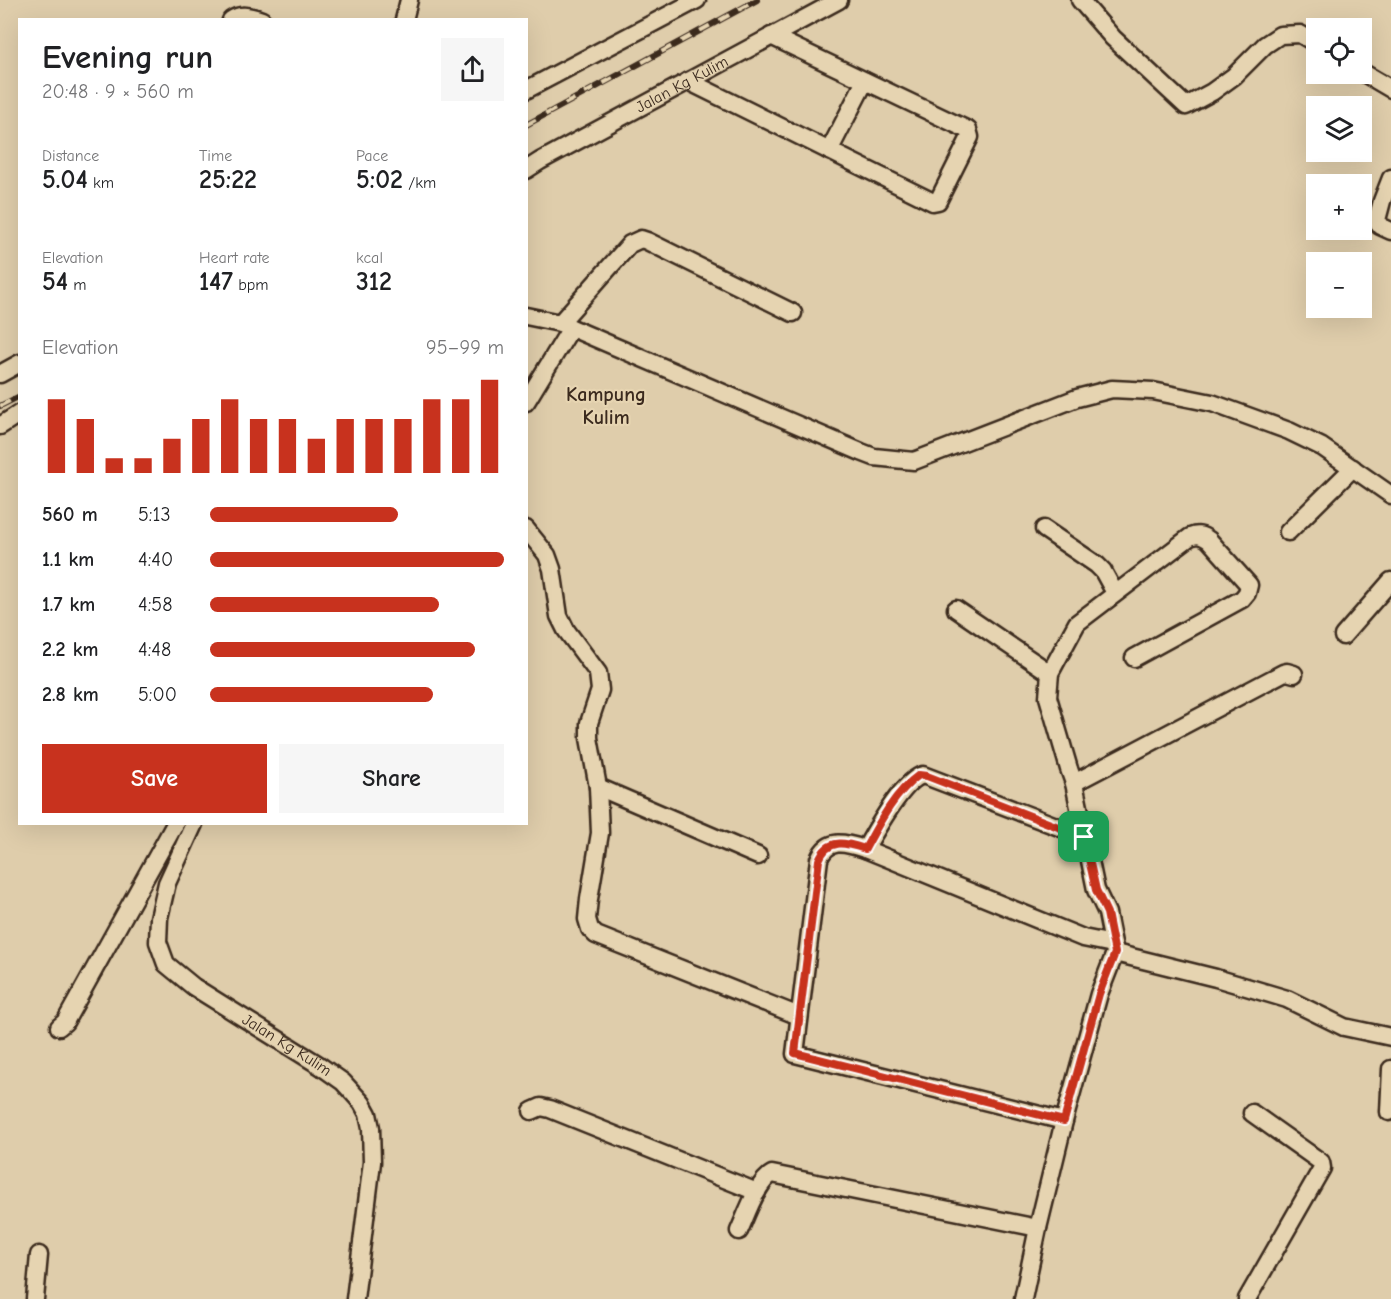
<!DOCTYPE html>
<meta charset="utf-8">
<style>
body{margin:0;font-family:"Comic Neue",sans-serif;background:#f6f6f6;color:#202124;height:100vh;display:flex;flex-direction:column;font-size:22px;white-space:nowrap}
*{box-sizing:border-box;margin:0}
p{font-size:20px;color:#757577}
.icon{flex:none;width:33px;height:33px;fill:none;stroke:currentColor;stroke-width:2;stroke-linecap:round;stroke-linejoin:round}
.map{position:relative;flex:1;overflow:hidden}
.drawer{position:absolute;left:18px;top:18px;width:510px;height:807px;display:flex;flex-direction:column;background:#fff;border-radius:0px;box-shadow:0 6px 24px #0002}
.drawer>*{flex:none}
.buttons{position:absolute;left:1306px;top:18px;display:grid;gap:12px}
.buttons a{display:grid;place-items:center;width:66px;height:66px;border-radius:0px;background:#fff;box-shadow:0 6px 24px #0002;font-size:30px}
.pin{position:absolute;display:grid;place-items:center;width:51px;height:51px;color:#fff;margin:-26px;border-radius:12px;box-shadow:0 3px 9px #0006}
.round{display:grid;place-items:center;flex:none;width:63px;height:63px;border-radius:0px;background:#f6f6f6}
.summary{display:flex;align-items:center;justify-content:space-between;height:102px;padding:0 24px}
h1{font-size:33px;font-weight:600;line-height:45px}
.figures{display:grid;grid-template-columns:repeat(3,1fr);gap:9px;height:102px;padding:6px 24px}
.figures div{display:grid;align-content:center}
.figures b{font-size:26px;font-weight:600}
.figures small{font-size:16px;font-weight:400}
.figures p{font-size:16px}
.chart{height:168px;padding:12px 24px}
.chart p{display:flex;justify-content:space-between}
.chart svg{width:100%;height:108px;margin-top:6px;stroke:#c8321e;stroke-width:6}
.action{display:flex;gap:12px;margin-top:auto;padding:12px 24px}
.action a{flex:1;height:69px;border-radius:0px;background:#c8321e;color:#fff;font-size:24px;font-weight:600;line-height:69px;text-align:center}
.action a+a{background:#f6f6f6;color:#202124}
ul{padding:0 24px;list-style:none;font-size:20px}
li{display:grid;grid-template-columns:96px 72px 1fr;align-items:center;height:45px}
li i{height:15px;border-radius:8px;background:#c8321e}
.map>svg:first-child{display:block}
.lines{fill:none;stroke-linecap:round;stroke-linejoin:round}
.minor-casing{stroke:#3b2a1e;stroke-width:21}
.minor{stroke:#e6d4b1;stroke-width:16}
.rail-casing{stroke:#3b2a1e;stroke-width:6}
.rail{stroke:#e6d4b1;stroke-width:4;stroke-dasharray:11;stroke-linecap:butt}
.route-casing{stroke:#fff;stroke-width:12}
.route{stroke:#c8321e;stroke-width:8}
.labels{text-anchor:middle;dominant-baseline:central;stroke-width:4.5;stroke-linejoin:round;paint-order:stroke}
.street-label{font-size:16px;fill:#3b2a1e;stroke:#e6d4b1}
.quarter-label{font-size:20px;font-weight:bold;fill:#3b2a1e;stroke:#e6d4b1}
</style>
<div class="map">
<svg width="1391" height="1299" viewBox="0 0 1391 1299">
<rect width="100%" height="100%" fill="#dfcdab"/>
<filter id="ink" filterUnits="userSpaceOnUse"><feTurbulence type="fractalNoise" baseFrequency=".0167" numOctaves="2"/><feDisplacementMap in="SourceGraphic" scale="12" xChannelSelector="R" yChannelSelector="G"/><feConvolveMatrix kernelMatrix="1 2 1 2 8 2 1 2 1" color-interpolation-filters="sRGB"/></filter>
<g filter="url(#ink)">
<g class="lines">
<defs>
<g id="minor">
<path d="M1080,0L1113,38L1186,106L1212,92L1234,76L1265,45L1280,35L1300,34L1317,44"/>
<path d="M231,20C241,13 251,16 262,20"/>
<path d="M404,20L409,0"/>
<path d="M1362,72L1391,89"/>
<path d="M688,81L933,202L938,201L970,137L968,130L771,36"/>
<path d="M526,90L697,0"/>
<path d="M829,151L865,81"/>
<path id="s1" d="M526,170L540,161L839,0"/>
<path d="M1391,178L1382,201L1377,220L1380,226L1391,231"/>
<path d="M526,316L560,323L861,452L874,457L914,461L1077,398L1112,389L1153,391L1212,403L1289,431L1322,447L1391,495"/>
<path d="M560,323L630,244L641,239L647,241L793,313"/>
<path d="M0,374L20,363"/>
<path d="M526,402L571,328"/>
<path d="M0,426L20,413"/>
<path d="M526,529L547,555L552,569L559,616L566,630L598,673L600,690L589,723V738L598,787L600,833L589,899L587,919L590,929L596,935L799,1016"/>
<path d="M1044,529L1097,565L1103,571L1115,593"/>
<path d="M1288,532L1353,468"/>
<path d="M956,609L1050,673"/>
<path d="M1343,636L1391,581"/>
<path d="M1074,783L1283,673L1287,672L1294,674"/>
<path d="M598,787L758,856"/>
<path id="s2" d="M194,824L167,883L159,918L158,942L166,964L194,987L319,1065L343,1082L362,1103L368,1114L371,1128L372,1162L355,1299"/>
<path d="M1085,837L923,775C903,780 876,830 865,849L1083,938L1113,944"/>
<path d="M865,849C846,843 828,837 819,859L795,1054L1064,1121"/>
<path d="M1115,953L1216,978L1287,999L1344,1027L1391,1037"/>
<path d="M59,1027L65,1022L175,824"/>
<path d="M532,1111L541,1107L550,1109L757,1192"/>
<path d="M1389,1112L1391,1069"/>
<path d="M739,1231C746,1216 757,1182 772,1174L1038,1228"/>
<path d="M35,1299L39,1255"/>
<path d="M1023,1299L1038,1228L1064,1121L1099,994L1115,953L1107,913L1096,890L1074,783L1069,769L1048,697L1050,673L1077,623L1190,537C1198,534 1202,535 1209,540L1249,585L1247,593L1242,599L1134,658"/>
<path d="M1247,1299L1322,1168L1321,1162L1252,1113"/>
</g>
</defs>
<use href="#minor" class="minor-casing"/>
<use href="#minor" class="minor"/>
<defs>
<path id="rail" d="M526,125L757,0
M0,406L20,396"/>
</defs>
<use href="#rail" class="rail-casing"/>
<use href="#rail" class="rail"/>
</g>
</g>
<g class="lines" filter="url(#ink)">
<defs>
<path id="route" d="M919,775L927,776L1084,837L1096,890L1107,913L1115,953L1099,994L1064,1121L795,1053L819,860C828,837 846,843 865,849C879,823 895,792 919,775Z"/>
</defs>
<use href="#route" class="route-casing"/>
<use href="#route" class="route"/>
</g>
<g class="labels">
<g class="street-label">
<text stroke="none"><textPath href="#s1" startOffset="178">Jalan Kg Kulim</textPath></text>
<text stroke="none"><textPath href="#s2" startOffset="294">Jalan Kg Kulim</textPath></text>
</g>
<g class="quarter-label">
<text x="606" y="394">Kampung<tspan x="606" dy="23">Kulim</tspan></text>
</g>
</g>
</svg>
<div class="buttons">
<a><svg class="icon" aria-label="locate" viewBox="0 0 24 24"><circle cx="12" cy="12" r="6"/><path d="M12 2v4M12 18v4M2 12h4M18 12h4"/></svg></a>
<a><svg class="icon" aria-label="layers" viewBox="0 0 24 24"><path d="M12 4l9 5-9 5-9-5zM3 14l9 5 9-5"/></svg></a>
<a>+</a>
<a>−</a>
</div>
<div class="pin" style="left:1084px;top:837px;background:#1e9e55"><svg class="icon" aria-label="arrive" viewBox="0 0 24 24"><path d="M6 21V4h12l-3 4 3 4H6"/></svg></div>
<section class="drawer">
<div class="summary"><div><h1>Evening run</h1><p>20:48 · 9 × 560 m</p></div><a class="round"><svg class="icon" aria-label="share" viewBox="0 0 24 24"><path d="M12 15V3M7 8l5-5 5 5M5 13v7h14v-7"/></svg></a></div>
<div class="figures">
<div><p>Distance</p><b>5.04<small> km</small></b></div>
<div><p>Time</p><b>25:22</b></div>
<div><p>Pace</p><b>5:02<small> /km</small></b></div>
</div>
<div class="figures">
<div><p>Elevation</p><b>54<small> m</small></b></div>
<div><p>Heart rate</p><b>147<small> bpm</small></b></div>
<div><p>kcal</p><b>312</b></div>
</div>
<div class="chart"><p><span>Elevation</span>95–99 m</p>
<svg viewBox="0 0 160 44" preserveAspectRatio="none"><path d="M5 44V14M15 44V22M25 44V38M35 44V38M45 44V30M55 44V22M65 44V14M75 44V22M85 44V22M95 44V30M105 44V22M115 44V22M125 44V22M135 44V14M145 44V14M155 44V6"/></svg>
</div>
<ul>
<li><b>560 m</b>5:13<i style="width:64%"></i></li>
<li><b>1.1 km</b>4:40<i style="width:100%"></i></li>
<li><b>1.7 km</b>4:58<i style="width:78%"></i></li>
<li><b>2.2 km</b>4:48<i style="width:90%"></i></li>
<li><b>2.8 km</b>5:00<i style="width:76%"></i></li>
</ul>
<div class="action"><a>Save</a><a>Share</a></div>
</section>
</div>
